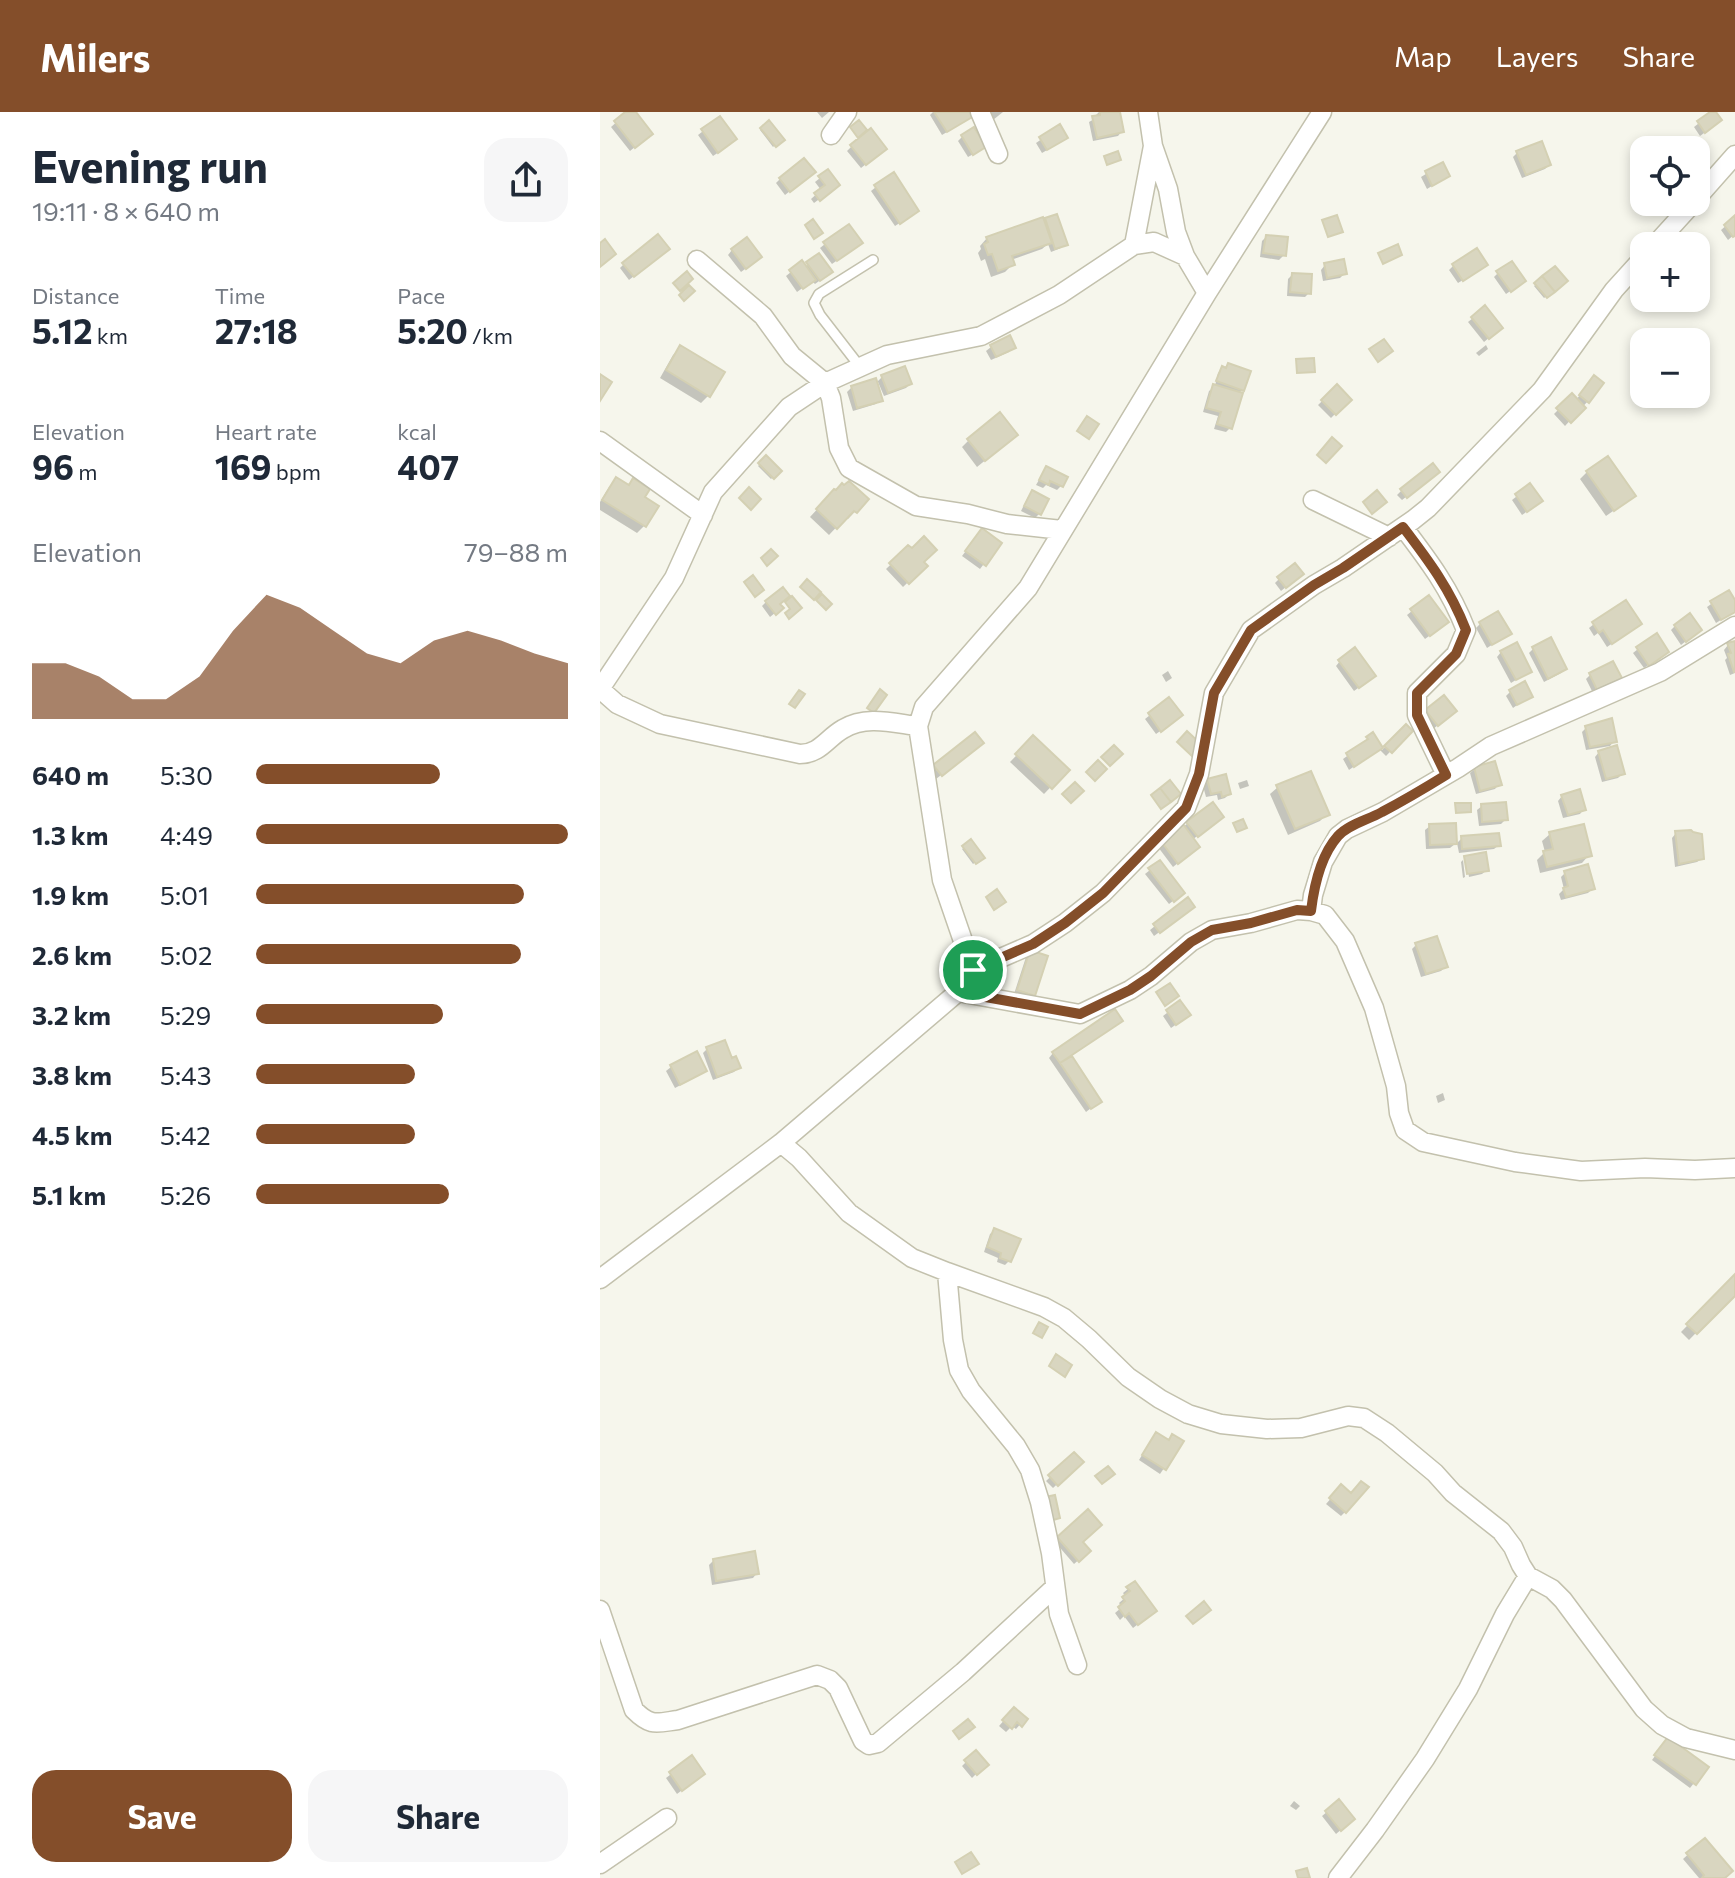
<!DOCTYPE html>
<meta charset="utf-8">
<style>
body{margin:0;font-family:Commissioner,sans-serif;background:#f6f6f7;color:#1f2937;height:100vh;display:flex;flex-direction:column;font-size:30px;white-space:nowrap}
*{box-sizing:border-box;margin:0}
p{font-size:26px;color:#747a83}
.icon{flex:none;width:44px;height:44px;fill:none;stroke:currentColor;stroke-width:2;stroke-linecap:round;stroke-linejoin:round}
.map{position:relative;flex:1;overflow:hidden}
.panel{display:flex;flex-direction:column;background:#fff;width:600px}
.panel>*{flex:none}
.fabs{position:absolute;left:1030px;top:24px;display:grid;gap:16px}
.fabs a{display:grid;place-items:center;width:80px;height:80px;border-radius:16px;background:#fff;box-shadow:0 4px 12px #0003;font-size:40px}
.pin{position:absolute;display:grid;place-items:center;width:68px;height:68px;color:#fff;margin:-34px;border:4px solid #fff;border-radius:50%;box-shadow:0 2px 8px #0007}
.round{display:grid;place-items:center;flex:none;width:84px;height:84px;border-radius:24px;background:#f6f6f7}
.head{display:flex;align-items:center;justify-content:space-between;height:136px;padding:0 32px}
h1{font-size:44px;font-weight:700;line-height:60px}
.metrics{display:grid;grid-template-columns:repeat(3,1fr);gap:12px;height:136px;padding:8px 32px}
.metrics div{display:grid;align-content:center}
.metrics b{font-size:34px;font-weight:700}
.metrics small{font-size:22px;font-weight:400}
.metrics p{font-size:22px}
.chart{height:224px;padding:16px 32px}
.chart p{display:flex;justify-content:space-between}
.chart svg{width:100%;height:144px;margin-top:8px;fill:#844e2a;opacity:.7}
.button{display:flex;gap:16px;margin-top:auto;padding:16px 32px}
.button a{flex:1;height:92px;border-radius:24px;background:#844e2a;color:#fff;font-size:32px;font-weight:700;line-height:92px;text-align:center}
.button a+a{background:#f6f6f7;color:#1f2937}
ul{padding:0 32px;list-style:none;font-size:26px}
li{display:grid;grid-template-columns:128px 96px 1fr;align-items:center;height:60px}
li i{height:20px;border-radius:10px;background:#844e2a}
header{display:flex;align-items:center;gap:48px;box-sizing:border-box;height:112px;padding:0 40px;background:#844e2a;color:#fff}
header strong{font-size:38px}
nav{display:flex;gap:44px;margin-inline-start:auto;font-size:28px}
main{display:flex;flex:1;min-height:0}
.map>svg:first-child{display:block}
.shadow{fill:#0003}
.building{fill:#d9d6c0;stroke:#d4d0b3;stroke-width:2}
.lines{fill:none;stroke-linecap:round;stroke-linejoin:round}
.lane-casing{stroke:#c3c1ad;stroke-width:12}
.street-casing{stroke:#c3c1ad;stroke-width:21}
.lane{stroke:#fff;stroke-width:9}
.street{stroke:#fff;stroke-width:18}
.route-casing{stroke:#fff;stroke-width:16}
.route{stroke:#844e2a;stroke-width:10}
</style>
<header>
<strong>Milers</strong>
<nav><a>Map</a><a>Layers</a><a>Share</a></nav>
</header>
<main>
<section class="panel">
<div class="head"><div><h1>Evening run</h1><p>19:11 · 8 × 640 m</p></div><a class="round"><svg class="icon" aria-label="share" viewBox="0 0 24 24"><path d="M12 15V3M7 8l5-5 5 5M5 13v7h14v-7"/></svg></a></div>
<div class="metrics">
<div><p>Distance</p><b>5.12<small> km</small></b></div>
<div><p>Time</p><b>27:18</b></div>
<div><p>Pace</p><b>5:20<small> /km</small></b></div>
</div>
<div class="metrics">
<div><p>Elevation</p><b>96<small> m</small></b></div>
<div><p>Heart rate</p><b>169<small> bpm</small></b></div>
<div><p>kcal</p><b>407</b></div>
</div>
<div class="chart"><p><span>Elevation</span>79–88 m</p>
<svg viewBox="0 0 160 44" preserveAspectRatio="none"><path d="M0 44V27L10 27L20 31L30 38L40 38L50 31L60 17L70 6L80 10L90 17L100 24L110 27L120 20L130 17L140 20L150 24L160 27V44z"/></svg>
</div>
<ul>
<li><b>640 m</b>5:30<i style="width:59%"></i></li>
<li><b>1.3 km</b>4:49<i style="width:100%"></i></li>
<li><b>1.9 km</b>5:01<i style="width:86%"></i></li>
<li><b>2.6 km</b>5:02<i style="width:85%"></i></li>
<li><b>3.2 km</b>5:29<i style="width:60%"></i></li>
<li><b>3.8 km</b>5:43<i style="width:51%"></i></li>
<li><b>4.5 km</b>5:42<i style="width:51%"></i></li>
<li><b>5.1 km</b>5:26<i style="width:62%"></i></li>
</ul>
<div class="button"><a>Save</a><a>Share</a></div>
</section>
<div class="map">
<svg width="1135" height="1766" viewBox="0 0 1135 1766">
<rect width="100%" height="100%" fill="#f6f6ec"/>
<path class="shadow" d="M28,0H33L46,26L30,39L11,15Z
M217,0H229L222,6Z
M333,0H369L367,8L342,23L330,3Z
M388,0H403L393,8Z
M499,0H518L522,19L518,24L493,29L489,10L496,6V3Z
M1113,0L1115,13L1100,24L1094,15Z
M120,6L131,32L113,44L98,23Z
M169,11L182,27L173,35L160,18Z
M459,15L461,30L442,41L436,31Z
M362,25L379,39L368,45L358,29Z
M252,34L280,41L261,56L247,39Z
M917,41L949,53L945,57L922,66L913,45Z
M842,52L848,64L827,77L821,65Z
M209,64L185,83L176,71L180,67Z
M220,66L233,77L214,91L211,87L221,78L215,70Z
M276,75L312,103L295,114L271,79Z
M1135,106V122L1128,128L1121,118Z
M446,107L465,132L461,136L451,140L448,132L442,137L411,148L412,153L405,160L391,165L385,147L381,149L378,141L381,137L380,134L387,126L443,111Z
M666,125L684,143L679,148L660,145L662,129Z
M225,132L256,135L232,152L220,136Z
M132,138L156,149L141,160L128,143Z
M63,141L29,168L20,156L24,152Z
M219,144L226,164L215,172L212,169L197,180L186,164L202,151L205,155Z
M725,153L745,161L740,166L723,169L721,158Z
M854,153L881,157L858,171L849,158Z
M955,156L961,173L944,186L934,174Z
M1044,157V171L1042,172L1035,166Z
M898,161L919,173L906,182L894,165Z
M692,163L709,181L705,185L687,184L688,167Z
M873,206L896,220L884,230L868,210Z
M409,226L413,235L409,240L391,248L386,239L391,235Z
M886,233L888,237L879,244L876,241Z
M80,236L108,284L101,291L60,266L73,243Z
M622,257L642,278L638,282L630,316L626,320L614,317L618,304L603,300L609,279L615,274L618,261Z
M282,265L310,272L306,276L284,284L278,270L276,271Z
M990,270L988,289L965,314L954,302L972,284L976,288Z
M252,275L280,288L276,292L253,299L247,280Z
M737,275L749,288L731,306L718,293Z
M369,328L408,330L377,355L362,335Z
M166,346L179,359L171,367L158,354Z
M446,356L461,374L457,378L446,373L443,376L436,373Z
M987,360L1026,390L1006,404L980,367Z
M833,364L802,388L797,383L802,378Z
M17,368L28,374L33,369L42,386L44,414L37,421L0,398V390L9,375Z
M930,374L936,393L922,403L912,388Z
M234,379L266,388L248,407L246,405L229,423L210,405Z
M432,380L440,401L435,406L421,399L428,385Z
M378,423L400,431L380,457L362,444Z
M308,436L325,454L303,475L286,457Z
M697,466L681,479L675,471L679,467Z
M1128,480L1135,491V499L1116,511L1107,495Z
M829,485L843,514L825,527L807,503Z
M166,490L178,492L181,496L170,505L162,494Z
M880,512L909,522L887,536L876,516Z
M994,512L1035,516L1007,535L998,521L994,524L989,516Z
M1075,514L1095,522L1081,533L1071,518Z
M1135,531V561L1130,563L1125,548L1127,546L1124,538L1128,533Z
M933,537L965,557L961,561L944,570L929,541Z
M1038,537L1062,544L1044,556L1033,541Z
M901,540L930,559L911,571L897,545Z
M740,549L769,568L754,579L736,554Z
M568,559L572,566L566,570L562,563Z
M990,563L1019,565L1015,570L993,581L986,567Z
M910,580L930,584L913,596L906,584Z
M569,588L576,608L556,622L545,607Z
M827,600L850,604L833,617L822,604Z
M806,615L810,619L786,644L779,637L749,658L743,647L764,632L763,630L773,623L782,638Z
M986,616L1014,629L1010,634L986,638L982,620Z
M374,623L377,635L336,667L330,659Z
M433,626L467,658L444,682L410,650Z
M999,640L1023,661L1018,666L1002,670L995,645Z
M875,657L899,672L895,677L876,682L870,661Z
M647,668L649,674L640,677L638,671Z
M608,669L629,682L625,686L618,688L617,683L606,685L603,674Z
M678,675L727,702L720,709L688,723L670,682Z
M962,684L984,697L980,702L963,706L958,689Z
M882,694L906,707L901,712L879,714L877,698Z
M617,709L592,728L593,739L573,755L558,735L588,711Z
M830,714L855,732L850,736L826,737L825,718Z
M1076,721L1102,746L1097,750L1075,755L1072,726Z
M950,722L989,743L982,751L940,761L937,748L945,740L942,729Z
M862,726L899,733L894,737L859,741L857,731Z
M371,730L382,745L373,752L362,737Z
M884,742L887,758L882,762L869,765L866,746H864Z
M863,748L865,765L863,766L861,750Z
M550,758L578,785L569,792L545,762Z
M965,761L993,776L988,781L961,788L959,782L964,777L961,765Z
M587,788L588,799L554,824L550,818Z
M816,833L845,855L841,859L821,865L812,837Z
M430,840L433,883L429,887L414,882L426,845Z
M580,891L584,907L571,916L563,904Z
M516,913L470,945L500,989L486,1000L449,946L453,941Z
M107,937L131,948L138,956L134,960L113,968L103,941Z
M96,942L105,959L100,963L75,976L66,959L71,955Z
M843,981L845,988L838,991L836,984Z
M395,1118L409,1149L405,1153L397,1150L398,1146L384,1140L390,1122Z
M1135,1165V1181L1089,1228L1081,1220Z
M552,1327L582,1330L560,1362L539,1348Z
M474,1343L481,1350L453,1376L446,1369Z
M741,1375L745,1400L741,1404L726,1392Z
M488,1400L481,1430L489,1439L474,1452L455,1430Z
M113,1449L157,1461L153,1466L112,1473L109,1453Z
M534,1472L550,1503L533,1516L524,1504L520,1508L515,1501L522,1495L519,1491L526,1485L523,1481Z
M414,1597L425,1607L416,1617L412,1614L406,1620L399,1614Z
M1064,1632L1106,1656L1090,1676L1052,1648Z
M376,1640L386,1652L372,1666L362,1654Z
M92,1646L98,1666L77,1682L66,1666Z
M694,1689L700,1694L696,1698L690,1694Z
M739,1690L749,1711L736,1722L722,1704Z
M1104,1728L1123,1766H1099L1083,1747Z"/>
<path class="building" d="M25,0H36L53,22L35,36L14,9Z
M334,0H371L374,4L347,20Z
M500,0H520L524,20L497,26L492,4L500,3Z
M1110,0H1116L1122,8L1105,21L1097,9Z
M120,4L137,27L118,41L101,17Z
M169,8L185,28L176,35L160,16Z
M259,8L267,18L258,26L250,15Z
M460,12L468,26L447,38L439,25Z
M374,15L386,35L373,43L361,23Z
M271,16L287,37L266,53L250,33Z
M942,29L951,53L926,63L916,39Z
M518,39L521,48L507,53L504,44Z
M204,46L216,60L190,80L179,66Z
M843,50L850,64L832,74L825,59Z
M228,57L240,73L220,89L214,81L225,73L218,64Z
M294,60L319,99L300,112L274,73Z
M457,102L468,133L455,137L445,106Z
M737,103L743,120L728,125L722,108Z
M1135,103V124L1133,125L1124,113Z
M443,105L452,131L412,144L415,153L398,159L392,142L388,143L384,132L388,130L386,125Z
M213,107L223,121L214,127L205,113Z
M249,112L263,131L237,149L223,130Z
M58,122L70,137L34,165L22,151Z
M666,123L688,125L686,144L663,141Z
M147,125L162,145L146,157L131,137Z
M5,127L16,142L0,155V131Z
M798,132L802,143L783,152L778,141Z
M877,136L888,153L863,169L852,152Z
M219,141L233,160L220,169L206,150Z
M744,147L747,162L727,166L724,151Z
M202,148L216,168L203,177L189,158Z
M912,149L926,169L911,180L896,159Z
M955,154L968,169L955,180L942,164Z
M87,159L93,167L80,179L73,171Z
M692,161L712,162L711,182L690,180Z
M942,164L955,180L947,186L934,171Z
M89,173L95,179L84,189L79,183Z
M885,193L903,216L889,227L871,205Z
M410,223L416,236L396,245L390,233Z
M784,227L793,239L778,250L769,237Z
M80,233L125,260L110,285L66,258Z
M714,246L715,260L697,261L696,247Z
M628,251L651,259L644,279L616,269L622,254L626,256Z
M305,254L312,272L288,281L281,263Z
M0,262L12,270L0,289Z
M994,263L1004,271L989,291L979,283Z
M276,266L283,289L257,296L251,274Z
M613,272L643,281L632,317L617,312L621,300L606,296Z
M737,272L752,288L736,303L721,288Z
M972,281L986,296L971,311L956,296Z
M400,300L418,323L385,349L367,327Z
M487,304L499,312L489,327L477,319Z
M732,325L742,334L726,351L717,343Z
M166,343L182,359L174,367L158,351Z
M1008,344L1036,384L1014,399L986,359Z
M833,351L840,360L807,386L800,377Z
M446,354L468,365L463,375L450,369L449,373L439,368Z
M16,365L29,373L33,366L50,377L45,385L59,394L46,415L2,388Z
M249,369L269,387L257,401L254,399L237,417L216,397L234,377L236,378L242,371L244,373Z
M930,371L943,389L927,400L915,382Z
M149,375L161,387L151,398L139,386Z
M432,378L449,387L441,403L424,394Z
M777,378L787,390L772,402L763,390Z
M382,416L402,431L386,454L365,439Z
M324,424L337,438L324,450L328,454L309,472L289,451L308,433L312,436Z
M171,437L178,444L167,454L161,446Z
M695,451L704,462L686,476L677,465Z
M153,463L164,478L155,485L144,470Z
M207,467L221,480L214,488L200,475Z
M183,475L190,484L180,492L184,496L176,503L165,489Z
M1129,478L1135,488V500L1121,508L1110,489Z
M222,482L232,492L226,498L216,488Z
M829,483L849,510L830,524L810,497Z
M192,484L202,496L189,507L185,501L190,497L185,490Z
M1026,488L1042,512L1012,532L1003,518L999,521L992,510Z
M898,499L912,522L892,533L879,510Z
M1090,501L1102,518L1086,530L1074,513Z
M1057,521L1069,540L1049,554L1036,535Z
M951,525L967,557L948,567L932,535Z
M1135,529V560H1134L1128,542L1131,541L1127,531Z
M917,530L932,560L916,568L900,539Z
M755,535L776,564L759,576L738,548Z
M1013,549L1022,566L997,578L989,561Z
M925,569L933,585L917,593L909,578Z
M280,577L287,583L274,601L267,596Z
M199,578L205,582L195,596L189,592Z
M844,583L857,599L838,614L825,598Z
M569,585L583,603L561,620L548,601Z
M1012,606L1017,630L990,635L985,614Z
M806,612L813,619L792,641L784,634Z
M587,619L602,633L592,644L577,630Z
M375,620L384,631L342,664L333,653Z
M773,620L783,636L754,655L746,641L768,627L766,625Z
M433,623L470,658L452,677L415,642Z
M514,633L523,642L510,654L501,645Z
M1017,633L1025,662L1006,667L998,639Z
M498,648L507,657L495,669L486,660Z
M895,649L902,673L880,679L874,655Z
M711,659L730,703L695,717L676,673Z
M626,662L631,682L622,685L621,680L611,682L607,667Z
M570,668L581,682L571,690L560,676Z
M475,670L484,679L471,691L462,682Z
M560,676L571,690L561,697L551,683Z
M980,677L986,698L968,703L961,683Z
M613,690L624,705L598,725L586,710Z
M906,690L908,708L882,710L881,692Z
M855,691H871V700L856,701Z
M643,707L647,716L637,720L633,711Z
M856,711L857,732L830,733L829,712Z
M583,712L600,735L578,752L561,729Z
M984,712L992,744L947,755L943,739L953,737L949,720Z
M1091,718L1093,720L1102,722L1104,747L1079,752L1075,719Z
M899,721L901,734L862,737L861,724Z
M371,727L385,746L376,752L362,734Z
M886,740L889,759L867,762L864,744Z
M560,748L585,781L574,790L548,756Z
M988,752L995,777L966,785L963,776L968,774L964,759Z
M397,777L406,790L394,798L386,785Z
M588,785L595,795L560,821L553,812Z
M837,824L848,855L826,862L815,831Z
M430,838L448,844L435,884L417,878Z
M570,871L579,884L565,894L556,880Z
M580,888L591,903L576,913L566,898Z
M515,897L523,909L460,951L452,940Z
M125,928L132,946L136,944L141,956L117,965L106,935Z
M97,939L107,959L80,973L70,953Z
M472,944L502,990L491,997L460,951Z
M394,1116L421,1127L411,1150L400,1146L401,1141L387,1135Z
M1135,1162V1184L1097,1222L1086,1212Z
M439,1210L448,1215L442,1226L433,1221Z
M456,1242L472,1253L465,1265L449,1254Z
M556,1320L569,1328L572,1322L584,1329L566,1358L542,1343Z
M474,1340L484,1350L458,1374L448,1363Z
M508,1354L515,1362L502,1372L495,1364Z
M761,1369L769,1375L746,1401L729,1386L741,1372L751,1381Z
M455,1383L460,1406L450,1409L445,1385Z
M488,1397L502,1413L483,1430L491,1439L479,1450L457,1425Z
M155,1439L159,1462L116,1469L113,1447Z
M535,1469L557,1499L538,1513L529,1501L525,1505L518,1495L525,1489L522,1485L530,1479L526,1475Z
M604,1489L611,1498L593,1512L586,1504Z
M414,1595L428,1607L422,1615L417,1610L412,1617L402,1608Z
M368,1607L375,1615L359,1627L353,1619Z
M1068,1625L1109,1655L1096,1673L1054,1643Z
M376,1638L389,1653L377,1663L364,1648Z
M92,1643L105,1662L82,1679L69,1660Z
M739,1687L755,1707L741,1719L725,1699Z
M1105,1726L1133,1759L1125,1766H1102L1104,1763L1086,1741Z
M371,1740L379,1752L362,1762L355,1750Z
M707,1756L710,1766H698L696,1759Z"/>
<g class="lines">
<defs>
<path id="lane" d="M261,256L220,203L214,191L219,182L273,148"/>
<path id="street" d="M380,0L398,42
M548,0L553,34L568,77L576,120L585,144L607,181
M231,23L247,0
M1096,87L1135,43
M534,133L554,130L585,144
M1054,134L1094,90
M97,148L163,204L192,244L225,271L231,286L239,336L249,356L316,394L368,402L407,412L462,418
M0,329L103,403
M713,388L789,425
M803,415C829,449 850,477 866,518L856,542L817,581V603L846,663
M318,614C293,611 266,603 243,617C227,626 220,642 200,642L60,612L17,592L0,577L74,466L113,380L189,295L225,271L287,243L381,224L459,183L534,133L553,34
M711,799L713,783L723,750L738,724L747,717L783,700L858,656L891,634L1060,560L1135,514
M373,858L342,768L318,614L324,595L428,476L607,181L722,0
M358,880L373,858L433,832L465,811L503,781L586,696L599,662L614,581L651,518L714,473L743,456L813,408L828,396L942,278L1014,178L1044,145
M181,1031L199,1046L249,1101L312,1146L347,1160L444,1195L464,1206L489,1227L528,1265L560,1287L588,1302L621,1312L667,1317L701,1316L748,1304L764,1306L787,1321L835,1361L853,1381L901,1419L913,1435L921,1453L928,1464L952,1477L963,1488L1044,1597L1062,1613L1086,1626L1135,1638
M347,1160L353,1228L359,1258L371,1279L416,1334L430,1358L440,1390L451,1441L459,1502L477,1553
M0,1167L181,1031L358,880L480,902L530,878L551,864L591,830L612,818L651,811L697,798L711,799L725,803L745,829L774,896L796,974L799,1001L805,1018L823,1030L915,1050L981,1059L1045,1056L1095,1058L1135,1056
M0,1498L34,1598C51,1615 56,1611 78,1608L217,1563L230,1568L238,1576L263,1629L269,1633L278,1631L363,1560L455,1475
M0,1752L67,1706
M738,1766L775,1718L825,1647L868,1577L905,1502L928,1464"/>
</defs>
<use href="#lane" class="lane-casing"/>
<use href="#street" class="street-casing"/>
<use href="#lane" class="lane"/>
<use href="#street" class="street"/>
</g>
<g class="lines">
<defs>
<path id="route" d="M803,415C829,449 850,477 866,518L856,542L817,581V603L846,663C825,676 803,689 782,700C768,708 749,712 738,724C721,743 714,774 711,799L697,798L651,811L612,818L591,830L551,864L530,878L480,902L358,880L373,858L433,832L465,811L503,781L586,696L599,662L614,581L651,518L714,473L743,456Z"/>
</defs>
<use href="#route" class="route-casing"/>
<use href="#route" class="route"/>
</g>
</svg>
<div class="fabs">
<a><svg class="icon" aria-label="locate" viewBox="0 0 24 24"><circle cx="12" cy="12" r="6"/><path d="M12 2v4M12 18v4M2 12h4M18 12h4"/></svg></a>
<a>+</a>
<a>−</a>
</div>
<div class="pin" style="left:373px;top:858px;background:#1e9e55"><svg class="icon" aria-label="arrive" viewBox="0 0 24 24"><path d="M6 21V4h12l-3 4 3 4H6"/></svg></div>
</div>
</main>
